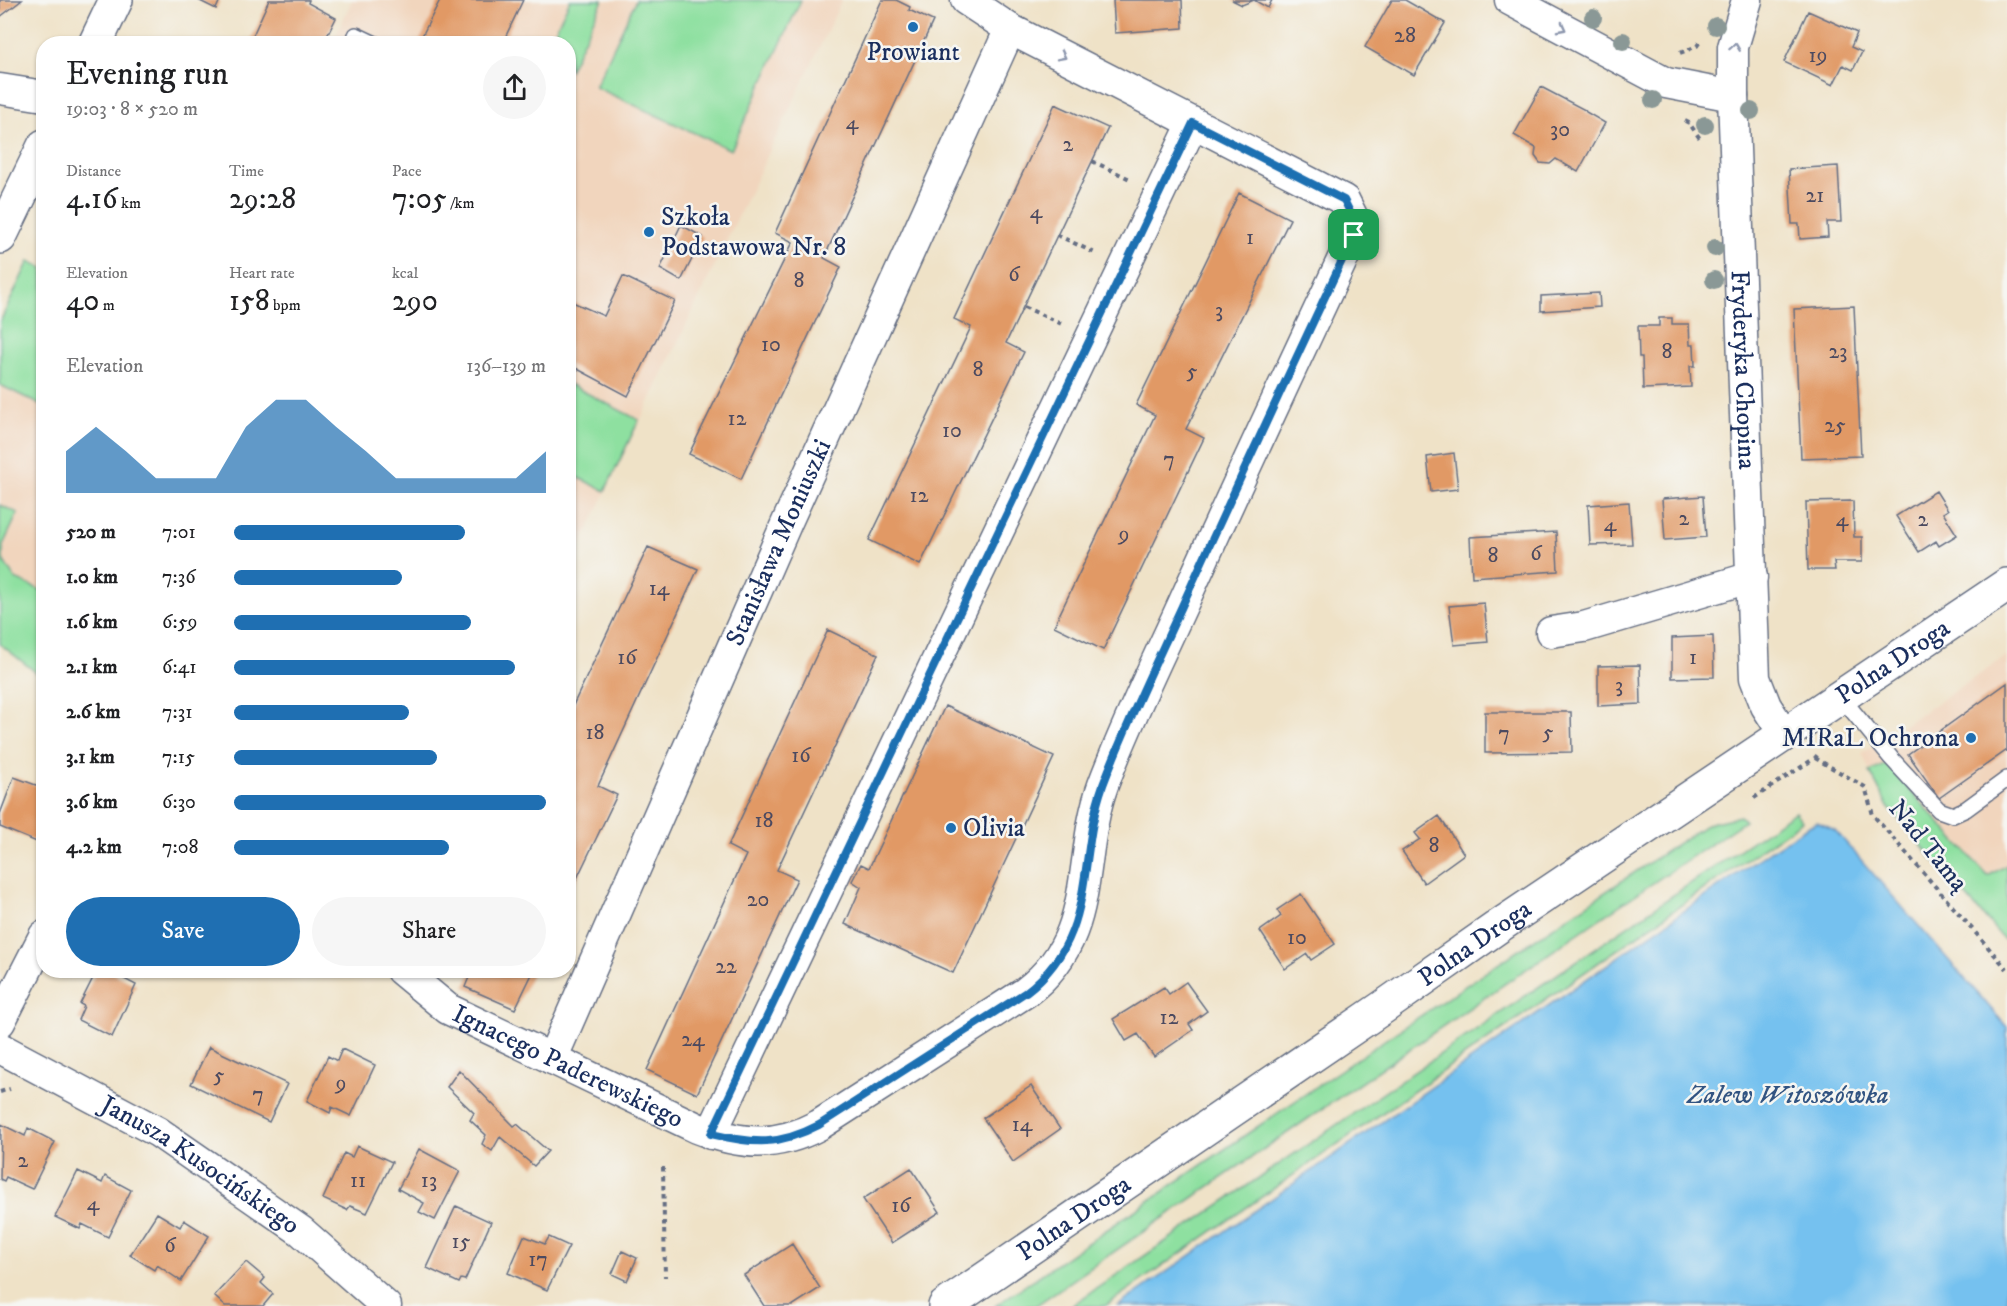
<!DOCTYPE html>
<meta charset="utf-8">
<style>
body{margin:0;font-family:"IM FELL DW Pica",serif;background:#f6f6f6;color:#202124;height:100vh;display:flex;flex-direction:column;font-size:22px;white-space:nowrap}
*{box-sizing:border-box;margin:0}
p{font-size:20px;color:#757577}
.icon{flex:none;width:33px;height:33px;fill:none;stroke:currentColor;stroke-width:2;stroke-linecap:round;stroke-linejoin:round}
.map{position:relative;flex:1;overflow:hidden}
.details{position:absolute;left:36px;top:36px;width:540px;height:942px;display:flex;flex-direction:column;background:#fff;border-radius:24px;box-shadow:0 2px 4px #0004}
.details>*{flex:none}
.pin{position:absolute;display:grid;place-items:center;width:51px;height:51px;color:#fff;margin:-26px;border-radius:12px;box-shadow:0 3px 9px #0006}
.round{display:grid;place-items:center;flex:none;width:63px;height:63px;border-radius:32px;background:#f6f6f6}
.overview{display:flex;align-items:center;justify-content:space-between;height:102px;padding:0 30px}
h1{font-size:33px;font-weight:600;line-height:45px}
.metrics{display:grid;grid-template-columns:repeat(3,1fr);gap:9px;height:102px;padding:6px 30px}
.metrics div{display:grid;align-content:center}
.metrics b{font-size:30px;font-weight:600}
.metrics small{font-size:16px;font-weight:400}
.metrics p{font-size:16px}
.chart{height:168px;padding:12px 30px}
.chart p{display:flex;justify-content:space-between}
.chart svg{width:100%;height:108px;margin-top:6px;fill:#1f6fb2;opacity:.7}
.cta{display:flex;gap:12px;margin-top:auto;padding:12px 30px}
.cta a{flex:1;height:69px;border-radius:36px;background:#1f6fb2;color:#fff;font-size:24px;font-weight:600;line-height:69px;text-align:center}
.cta a+a{background:#f6f6f6;color:#202124}
ul{padding:0 30px;list-style:none;font-size:20px}
li{display:grid;grid-template-columns:96px 72px 1fr;align-items:center;height:45px}
li i{height:15px;border-radius:8px;background:#1f6fb2}
.map>svg:first-child{display:block}
.built{fill:#f1d5bd}
.green{fill:#8ee0a0;stroke:#54887f;stroke-width:1.5}
.water{fill:#75c1ef;stroke:#4878a6;stroke-width:1.5}
.building{fill:#e19965}
.lines{fill:none;stroke-linecap:round;stroke-linejoin:round}
.service-casing{stroke:#656e83;stroke-width:18}
.minor-casing{stroke:#656e83;stroke-width:33}
.tertiary-casing{stroke:#656e83;stroke-width:36}
.secondary-casing{stroke:#656e83;stroke-width:36}
.path{stroke:#656e83;stroke-width:4;stroke-dasharray:4.5 4.5;stroke-linecap:butt}
.service{stroke:#fff;stroke-width:15}
.minor{stroke:#fff;stroke-width:30}
.tertiary{stroke:#fff;stroke-width:33}
.secondary{stroke:#fff;stroke-width:33}
.tree{fill:#8a9896}
.oneway{stroke:#8d97ae}
.route-casing{stroke:#fff;stroke-width:12}
.route{stroke:#1f6fb2;stroke-width:8}
.poi-dot{fill:#1f6fb2;stroke:#f6f6f2;stroke-width:2}
.labels{text-anchor:middle;dominant-baseline:central;stroke-width:5;stroke-linejoin:round;paint-order:stroke}
.number-label{font-size:22px;fill:#4c4a60}
.poi-label{font-size:26px;fill:#1b2f5e;stroke:#f6f6f2;text-anchor:start}
.street-label{font-size:26px;fill:#1b2f5e;stroke:#f6f6f2}
.water-label{font-size:27px;font-style:italic;fill:#325482;stroke:#f6f6f2}
</style>
<div class="map">
<svg width="2007" height="1306" viewBox="0 0 2007 1306">
<rect width="100%" height="100%" fill="#f6f6f2"/>
<filter id="ink" filterUnits="userSpaceOnUse"><feTurbulence type="fractalNoise" baseFrequency=".0167" numOctaves="2"/><feDisplacementMap in="SourceGraphic" scale="12" xChannelSelector="R" yChannelSelector="G"/><feConvolveMatrix kernelMatrix="1 2 1 2 8 2 1 2 1" color-interpolation-filters="sRGB"/></filter>
<filter id="wash" filterUnits="userSpaceOnUse"><feTurbulence type="fractalNoise" baseFrequency=".008" numOctaves="4" result="noise"/><feDisplacementMap in="SourceGraphic" scale="24" xChannelSelector="R" yChannelSelector="G"/><feGaussianBlur stdDeviation="1.35" result="paint"/><feColorMatrix in="noise" values="0 0 0 0 0 0 0 0 0 0 0 0 0 0 0 0 0 1.4 0 .05"/><feComposite in="paint" operator="in"/></filter>
<g filter="url(#wash)">
<rect width="100%" height="100%" fill="#efe2c7"/>
<path class="built" d="M352,0H842L569,569L568,44H332Z
M29,261L43,268V678L0,644V322Z
M2007,656V865L1988,876L1886,764L1870,772L1862,753Z"/>
<path class="green" d="M570,0H603L569,71L568,44L549,43Z
M636,0H801L731,150L595,87Z
M29,261L43,268V406L0,385V322Z
M569,384L639,420L605,491L569,473Z
M0,505L18,513L3,545V560L15,579L43,591V678L0,644Z
M1886,764L1988,876L2007,865V943L1888,807L1870,772Z
M1795,812L1802,821L1105,1306H1071Z
M1740,816L1745,821L1589,926L1035,1306H995L1389,1037L1707,824Z"/>
<path class="water" d="M1817,822L1835,830L2007,1027V1306H1118L1770,851L1807,827Z"/>
<g id="blocks">
<path class="building" d="M0,0H22L0,17Z
M198,0H220L216,9Z
M269,0H309L308,3L336,18L323,44H249Z
M440,0H523L502,44H418Z
M882,0H896L910,7L909,10L933,21L824,258L841,267L741,479L689,454L793,242L775,233Z
M1113,0H1182L1183,28L1115,33Z
M1232,0H1272L1268,8L1254,0L1242,5Z
M1392,0H1405L1445,23L1414,75L1365,47Z
M1808,11L1857,33L1851,47L1862,52L1853,70L1843,65L1833,85L1784,62Z
M1541,87L1585,110L1586,112L1605,123L1578,172L1556,159L1550,164L1540,163L1535,156L1536,148L1514,135Z
M1055,104L1108,128L1006,343L1024,352L920,565L869,540L971,327L954,319Z
M1838,166L1841,222H1827L1828,237L1800,239L1799,224H1792L1789,169Z
M1239,193L1290,219L1186,429L1204,438L1103,650L1054,626L1155,415L1136,405Z
M681,225L703,237L681,281L660,269Z
M623,276L675,301L628,396L568,364V300L604,316Z
M1599,293L1600,307L1541,311V296Z
M1854,306L1861,456L1801,458L1794,309Z
M1659,318H1672V324H1689L1690,345H1694L1695,366H1690L1691,387L1643,389L1642,357H1639L1638,326H1659Z
M1454,453L1458,489L1431,492L1427,457Z
M1936,491L1948,510L1943,513L1957,535L1939,546L1936,541L1919,552L1896,516Z
M1703,496L1706,537L1665,540L1662,499Z
M1853,501L1854,537H1862V562H1834L1835,570H1808L1806,502Z
M1629,502L1632,544L1590,545L1588,505Z
M1556,532L1558,571L1472,577L1470,537Z
M648,547L698,569L598,786L617,795L568,897V716Z
M1484,603L1488,642L1454,645L1449,606Z
M828,630L878,654L777,870L797,879L697,1094L647,1070L746,855L728,846Z
M1713,636L1714,677L1672,678V638Z
M1640,665L1641,704L1598,706V666Z
M2007,683V750L1939,798L1908,754Z
M945,706L1054,757L953,973L845,924L861,887L852,881L861,864L869,868Z
M1485,712H1571L1572,752L1485,753Z
M14,777L44,788V845L0,827V814Z
M1439,816L1464,854L1424,883L1402,851L1420,839L1415,833Z
M1301,894L1335,944L1311,960L1307,954L1285,969L1260,931L1281,916L1277,910Z
M97,970H107L136,985L112,1037L78,1020L84,1006L80,1004Z
M472,970H534L515,1009L465,987Z
M1186,982L1207,1011L1189,1024L1193,1030L1154,1057L1138,1034L1126,1041L1113,1019L1164,987L1169,994Z
M209,1047L287,1084L269,1122L191,1084Z
M342,1049L375,1065L351,1116L332,1107L330,1113L307,1101L328,1056L337,1061Z
M459,1070L514,1126L517,1124L548,1151L534,1166L500,1137L492,1151L482,1144L486,1135L470,1120L474,1113L447,1087Z
M1031,1086L1060,1129L1013,1162L983,1118Z
M1,1124L25,1136L28,1128L55,1142L32,1189L6,1177L4,1181L0,1179Z
M357,1146L392,1162L367,1213L350,1206L347,1210L323,1199L344,1153L352,1157Z
M419,1149L460,1171L435,1220L419,1212L424,1203L398,1189Z
M911,1168L940,1212L892,1243L863,1199Z
M78,1171L102,1183L105,1176L131,1190L108,1237L82,1224L80,1229L55,1217Z
M456,1206L491,1222L465,1280L461,1279L459,1283L427,1268Z
M157,1213L180,1227L184,1220L209,1236L181,1281L157,1265L154,1270L130,1255Z
M524,1236L545,1244L549,1237L569,1246L547,1290L508,1273Z
M792,1244L820,1288L792,1306H764L744,1275Z
M622,1251L637,1258L627,1281L612,1274Z
M246,1262L265,1278L261,1283L273,1294L263,1306H225L214,1296Z"/>
</g>
</g>
<g filter="url(#ink)">
<use href="#blocks" fill-opacity="0" stroke="#656e83" stroke-width="1.5"/>
<g class="lines">
<defs>
<path id="service" d="M353,44L356,35L375,44
M1841,697L1891,758L1939,810L1953,815L1966,809L2007,779"/>
<g id="minor">
<path d="M1510,0L1666,83L1733,96"/>
<path id="s1" d="M1747,0L1733,47V96L1755,678L1766,706L1784,734"/>
<path d="M0,89L44,96"/>
<path d="M1551,632L1584,627L1752,577"/>
<path id="s2" d="M401,970L448,1009L697,1128C741,1145 776,1148 819,1125L1026,992C1099,937 1076,860 1103,785C1126,724 1155,665 1182,606C1238,482 1296,358 1354,235V220L1344,200L1010,29L966,0"/>
<path d="M0,1022L44,936"/>
<path id="s3" d="M0,1048L158,1132L301,1231L386,1306"/>
<path id="s4" d="M552,1059L787,522L1010,29"/>
<path d="M711,1134L1193,123"/>
</g>
<g id="tertiary">
<path id="s5" d="M945,1306L1382,1008L1499,926L2007,585"/>
</g>
<path id="secondary" d="M95,44L116,0
M0,237L44,146"/>
</defs>
<use href="#service" class="service-casing"/>
<use href="#minor" class="minor-casing"/>
<use href="#tertiary" class="tertiary-casing"/>
<use href="#secondary" class="secondary-casing"/>
<path class="path" d="M1680,53L1697,46L1701,40
M1685,121L1689,123L1701,140
M1092,161L1132,180
M1057,235L1097,254
M1024,307L1064,325
M1815,758L1865,787L1873,815L2007,969
M1754,798L1815,758L1819,753
M0,1092L10,1089
M663,1167L665,1277"/>
<use href="#service" class="service"/>
<use href="#minor" class="minor"/>
<use href="#tertiary" class="tertiary"/>
<use href="#secondary" class="secondary"/>
</g>
<g class="tree">
<circle cx="1593" cy="18" r="9"/>
<circle cx="1716" cy="26" r="9"/>
<circle cx="1623" cy="41" r="9"/>
<circle cx="1653" cy="100" r="9"/>
<circle cx="1751" cy="111" r="9"/>
<circle cx="1705" cy="125" r="9"/>
<circle cx="1715" cy="248" r="9"/>
<circle cx="1714" cy="280" r="9"/>
</g>
<defs><path id="oneway-chevron" d="M-2-3.5L2.5 0L-2 3.5" fill="none" stroke-width="1.6" stroke-linecap="round" stroke-linejoin="round" transform="scale(1.5)"/></defs>
<g class="oneway">
<use href="#oneway-chevron" transform="translate(1562 28) rotate(28)"/>
<use href="#oneway-chevron" transform="translate(1735 47) rotate(-82)"/>
<use href="#oneway-chevron" transform="translate(1062 56) rotate(27)"/>
</g>
</g>
<g class="lines" filter="url(#ink)">
<defs>
<path id="route" d="M1193,123L1344,200L1354,220V235C1296,358 1238,482 1182,606C1155,665 1126,724 1103,785C1076,860 1099,936 1026,992L819,1125C779,1146 754,1144 711,1134Z"/>
</defs>
<use href="#route" class="route-casing"/>
<use href="#route" class="route"/>
</g>
<g class="poi-dot">
<circle cx="913" cy="27" r="6"/>
<circle cx="649" cy="232" r="6"/>
<circle cx="1971" cy="738" r="6"/>
<circle cx="951" cy="828" r="6"/>
</g>
<g class="labels">
<g class="number-label">
<text x="1405" y="35">28</text>
<text x="1818" y="55">19</text>
<text x="852" y="122">4</text>
<text x="1560" y="129">30</text>
<text x="1068" y="144">2</text>
<text x="1815" y="195">21</text>
<text x="1036" y="211">4</text>
<text x="1250" y="237">1</text>
<text x="1014" y="274">6</text>
<text x="799" y="280">8</text>
<text x="1219" y="310">3</text>
<text x="771" y="344">10</text>
<text x="1667" y="351">8</text>
<text x="1838" y="351">23</text>
<text x="978" y="369">8</text>
<text x="1192" y="371">5</text>
<text x="737" y="418">12</text>
<text x="1835" y="425">25</text>
<text x="952" y="430">10</text>
<text x="1169" y="459">7</text>
<text x="919" y="495">12</text>
<text x="1684" y="518">2</text>
<text x="1842" y="519">4</text>
<text x="1923" y="519">2</text>
<text x="1610" y="524">4</text>
<text x="1124" y="534">9</text>
<text x="1536" y="553">6</text>
<text x="1493" y="555">8</text>
<text x="659" y="588">14</text>
<text x="627" y="657">16</text>
<text x="1693" y="657">1</text>
<text x="1619" y="685">3</text>
<text x="595" y="732">18</text>
<text x="1548" y="732">5</text>
<text x="1504" y="733">7</text>
<text x="801" y="755">16</text>
<text x="764" y="820">18</text>
<text x="1434" y="845">8</text>
<text x="758" y="899">20</text>
<text x="1297" y="937">10</text>
<text x="726" y="966">22</text>
<text x="1169" y="1017">12</text>
<text x="693" y="1039">24</text>
<text x="219" y="1075">5</text>
<text x="341" y="1083">9</text>
<text x="258" y="1094">7</text>
<text x="1022" y="1124">14</text>
<text x="23" y="1160">2</text>
<text x="358" y="1180">11</text>
<text x="429" y="1180">13</text>
<text x="93" y="1203">4</text>
<text x="901" y="1205">16</text>
<text x="461" y="1241">15</text>
<text x="170" y="1245">6</text>
<text x="538" y="1259">17</text>
</g>
<g class="poi-label">
<text x="913" y="52" text-anchor="middle">Prowiant</text>
<text x="661" y="217">Szkoła<tspan x="661" dy="30">Podstawowa Nr. 8</tspan></text>
<text x="1959" y="738" text-anchor="end">MIRaL Ochrona</text>
<text x="963" y="828">Olivia</text>
</g>
<g class="street-label">
<text stroke="none"><textPath href="#s1" startOffset="372">Fryderyka Chopina</textPath></text>
<text stroke="none"><textPath href="#s4" startOffset="564">Stanisława Moniuszki</textPath></text>
<text stroke="none"><textPath href="#s5" startOffset="1146">Polna Droga</textPath></text>
<text transform="translate(1928 846) rotate(51)">Nad Tamą</text>
<text stroke="none"><textPath href="#s5" startOffset="642">Polna Droga</textPath></text>
<text stroke="none"><textPath href="#s2" startOffset="194">Ignacego Paderewskiego</textPath></text>
<text stroke="none"><textPath href="#s3" startOffset="232">Janusza Kusocińskiego</textPath></text>
<text stroke="none"><textPath href="#s5" startOffset="156">Polna Droga</textPath></text>
</g>
<g class="water-label">
<text x="1788" y="1095">Zalew Witoszówka</text>
</g>
</g>
</svg>
<div class="pin" style="left:1354px;top:235px;background:#1e9e55"><svg class="icon" aria-label="arrive" viewBox="0 0 24 24"><path d="M6 21V4h12l-3 4 3 4H6"/></svg></div>
<section class="details">
<div class="overview"><div><h1>Evening run</h1><p>19:03 · 8 × 520 m</p></div><a class="round"><svg class="icon" aria-label="share" viewBox="0 0 24 24"><path d="M12 15V3M7 8l5-5 5 5M5 13v7h14v-7"/></svg></a></div>
<div class="metrics">
<div><p>Distance</p><b>4.16<small> km</small></b></div>
<div><p>Time</p><b>29:28</b></div>
<div><p>Pace</p><b>7:05<small> /km</small></b></div>
</div>
<div class="metrics">
<div><p>Elevation</p><b>40<small> m</small></b></div>
<div><p>Heart rate</p><b>158<small> bpm</small></b></div>
<div><p>kcal</p><b>290</b></div>
</div>
<div class="chart"><p><span>Elevation</span>136–139 m</p>
<svg viewBox="0 0 160 44" preserveAspectRatio="none"><path d="M0 44V27L10 17L20 27L30 38L40 38L50 38L60 17L70 6L80 6L90 17L100 27L110 38L120 38L130 38L140 38L150 38L160 27V44z"/></svg>
</div>
<ul>
<li><b>520 m</b>7:01<i style="width:74%"></i></li>
<li><b>1.0 km</b>7:36<i style="width:54%"></i></li>
<li><b>1.6 km</b>6:59<i style="width:76%"></i></li>
<li><b>2.1 km</b>6:41<i style="width:90%"></i></li>
<li><b>2.6 km</b>7:31<i style="width:56%"></i></li>
<li><b>3.1 km</b>7:15<i style="width:65%"></i></li>
<li><b>3.6 km</b>6:30<i style="width:100%"></i></li>
<li><b>4.2 km</b>7:08<i style="width:69%"></i></li>
</ul>
<div class="cta"><a>Save</a><a>Share</a></div>
</section>
</div>
